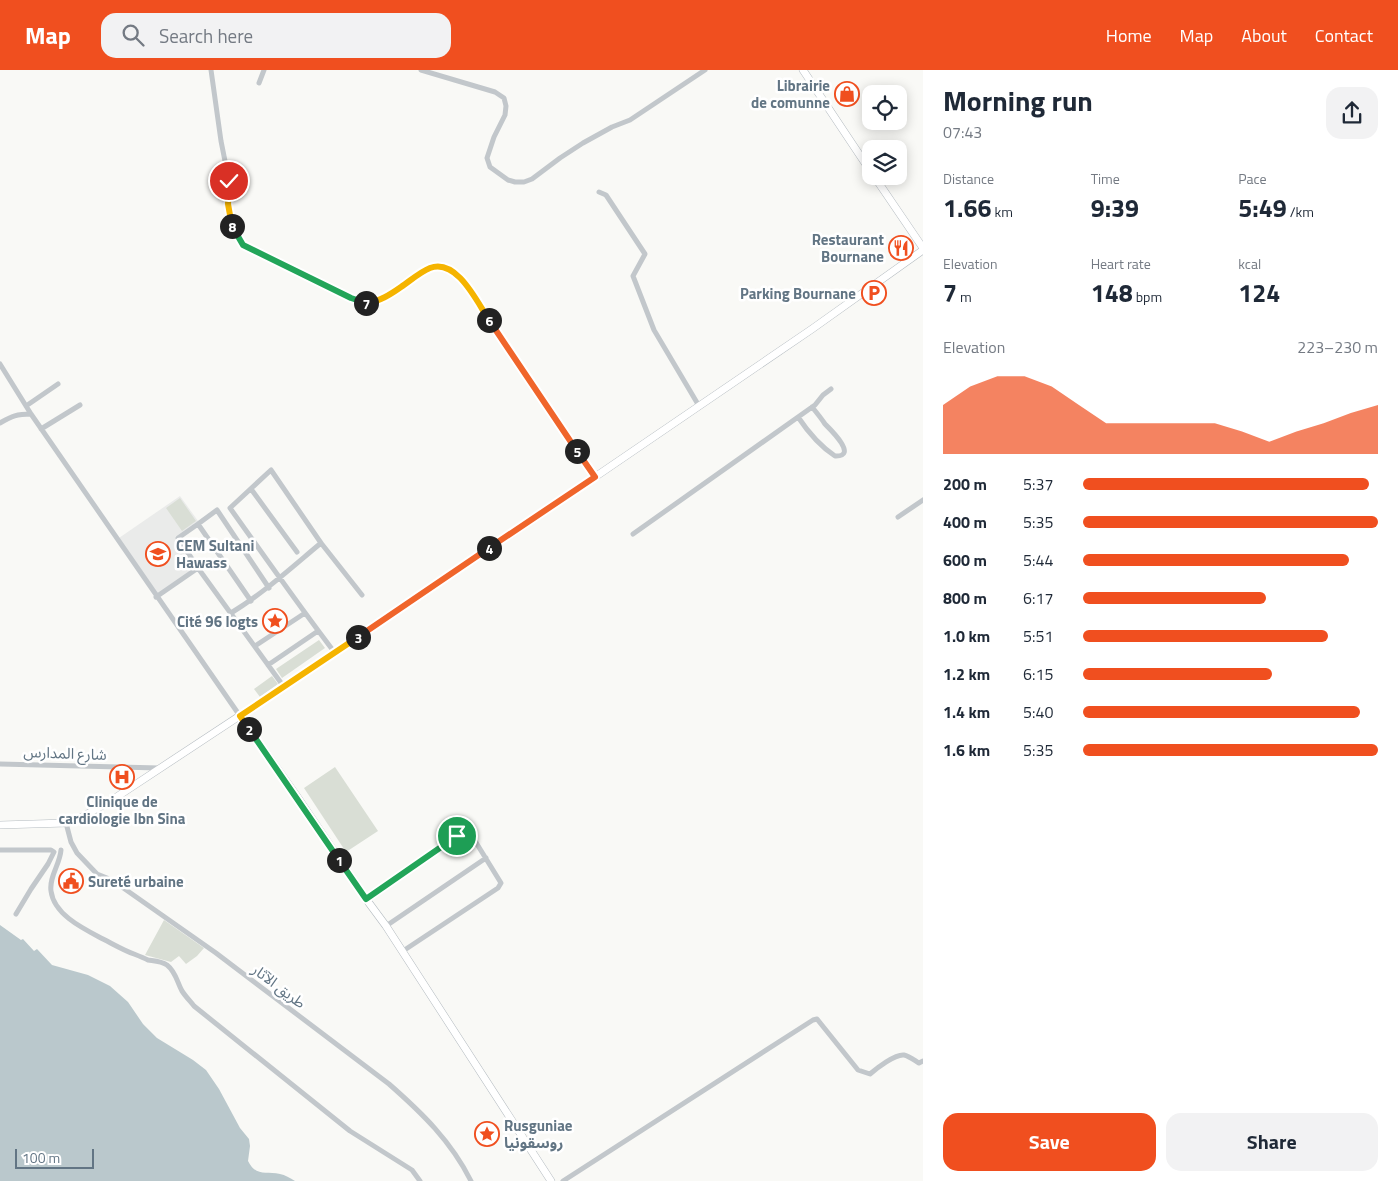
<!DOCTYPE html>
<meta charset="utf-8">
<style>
body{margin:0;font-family:"Titillium Web","Noto Sans Arabic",sans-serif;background:#f2f2f3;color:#1f2937;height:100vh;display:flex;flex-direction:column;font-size:19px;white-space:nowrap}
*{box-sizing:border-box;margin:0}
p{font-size:16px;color:#747a83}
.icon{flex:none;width:28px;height:28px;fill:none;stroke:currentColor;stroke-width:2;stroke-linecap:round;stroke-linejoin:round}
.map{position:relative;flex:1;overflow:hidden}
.drawer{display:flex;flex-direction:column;background:#fff;width:475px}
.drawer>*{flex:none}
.controls{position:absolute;left:862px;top:15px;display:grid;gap:10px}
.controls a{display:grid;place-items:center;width:45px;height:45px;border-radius:10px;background:#fff;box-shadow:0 2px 12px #0003;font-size:25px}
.scale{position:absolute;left:15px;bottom:12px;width:79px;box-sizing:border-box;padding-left:5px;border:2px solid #627584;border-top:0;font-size:14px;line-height:18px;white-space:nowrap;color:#627584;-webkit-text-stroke:4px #fff;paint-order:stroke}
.pin{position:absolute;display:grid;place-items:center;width:42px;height:42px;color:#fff;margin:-21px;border:2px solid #fff;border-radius:50%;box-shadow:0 1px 5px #0007}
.km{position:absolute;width:25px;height:25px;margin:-12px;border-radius:50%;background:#222;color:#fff;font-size:14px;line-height:25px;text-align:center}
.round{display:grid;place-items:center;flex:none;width:52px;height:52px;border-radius:15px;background:#f2f2f3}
.overview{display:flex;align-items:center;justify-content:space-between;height:85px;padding:0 20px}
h1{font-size:28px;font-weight:700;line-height:38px}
.stats{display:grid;grid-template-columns:repeat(3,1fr);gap:8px;height:85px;padding:5px 20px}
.stats div{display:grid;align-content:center}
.stats b{font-size:25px;font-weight:700}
.stats small{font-size:14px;font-weight:400}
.stats p{font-size:14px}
.chart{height:140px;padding:10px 20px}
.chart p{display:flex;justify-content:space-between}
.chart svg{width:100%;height:90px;margin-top:5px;fill:#f04f1f;opacity:.7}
.cta{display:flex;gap:10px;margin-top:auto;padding:10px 20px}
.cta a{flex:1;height:58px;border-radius:15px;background:#f04f1f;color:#fff;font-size:20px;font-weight:700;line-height:58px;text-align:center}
.cta a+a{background:#f2f2f3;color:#1f2937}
ul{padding:0 20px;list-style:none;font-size:16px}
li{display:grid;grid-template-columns:80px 60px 1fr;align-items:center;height:38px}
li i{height:12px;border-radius:6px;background:#f04f1f}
header{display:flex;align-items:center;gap:30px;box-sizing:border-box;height:70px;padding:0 25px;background:#f04f1f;color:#fff}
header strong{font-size:24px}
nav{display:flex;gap:28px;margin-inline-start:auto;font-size:18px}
.search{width:350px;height:45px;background:#f2f2f3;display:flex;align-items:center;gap:12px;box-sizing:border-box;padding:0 18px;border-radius:15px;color:#747a83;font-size:19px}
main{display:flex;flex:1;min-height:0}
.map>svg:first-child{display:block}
.built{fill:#eaebea}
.green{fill:#d9ded5}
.water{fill:#bac8cc}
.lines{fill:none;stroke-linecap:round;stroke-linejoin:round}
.secondary-casing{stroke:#b4bbc0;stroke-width:8}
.minor{stroke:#c2c7cb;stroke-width:5}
.secondary{stroke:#fff;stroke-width:7}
.split-1-casing{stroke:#fff;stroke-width:10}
.split-2-casing{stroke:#fff;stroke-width:10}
.split-3-casing{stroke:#fff;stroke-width:10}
.split-4-casing{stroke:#fff;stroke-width:10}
.split-5-casing{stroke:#fff;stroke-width:10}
.split-6-casing{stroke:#fff;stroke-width:10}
.split-7-casing{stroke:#fff;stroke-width:10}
.split-8-casing{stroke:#fff;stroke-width:10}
.split-9-casing{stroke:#fff;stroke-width:10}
.split-1{stroke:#22a559;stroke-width:6}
.split-2{stroke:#22a559;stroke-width:6}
.split-3{stroke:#f5b400;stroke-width:6}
.split-4{stroke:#f0652b;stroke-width:6}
.split-5{stroke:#f0652b;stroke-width:6}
.split-6{stroke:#f0652b;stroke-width:6}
.split-7{stroke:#f5b400;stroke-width:6}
.split-8{stroke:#22a559;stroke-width:6}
.split-9{stroke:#f5b400;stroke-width:6}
.labels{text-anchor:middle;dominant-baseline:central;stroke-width:5;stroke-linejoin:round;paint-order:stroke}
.poi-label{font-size:15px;font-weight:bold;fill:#627584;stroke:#fff;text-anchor:end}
.street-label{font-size:15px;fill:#627584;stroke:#fff}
</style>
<header>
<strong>Map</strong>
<div class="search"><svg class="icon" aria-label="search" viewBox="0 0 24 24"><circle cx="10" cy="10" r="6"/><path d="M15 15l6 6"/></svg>Search here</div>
<nav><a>Home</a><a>Map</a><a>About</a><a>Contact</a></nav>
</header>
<main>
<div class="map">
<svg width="923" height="1111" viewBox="0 0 923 1111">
<rect width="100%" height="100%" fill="#f9f9f6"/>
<path class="built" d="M180,426L198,451L175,467L196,499L158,524L119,468Z"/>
<path class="green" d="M180,428L196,451L182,461L166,438Z
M319,570L325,578L282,608L276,599Z
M272,606L278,614L260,627L254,619Z
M335,697L378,761L346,782L304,718Z
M164,850L204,878L197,886L186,894L179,886L171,892L145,885Z"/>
<path class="water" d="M0,855L21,870L23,869L34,881L37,879L52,895L88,905L110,916L128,932L143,954L157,968L193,990L206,1000L219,1019L240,1058L249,1069L250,1076L248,1091C256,1107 266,1101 280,1104C285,1105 290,1108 295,1111H0Z"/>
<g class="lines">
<defs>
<path id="secondary" d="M803,0L871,102
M874,106L923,178
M240,646L296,725L369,833L386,856L551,1111
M0,755L66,753L82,747L112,730L335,583L595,407L812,259L923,180"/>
</defs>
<use href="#secondary" class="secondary-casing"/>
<path class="minor" d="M211,0L221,71L229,111V133L232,158L243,175L351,228L368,233L381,229L396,221L431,198L442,197L451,199L461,207L595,407
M421,0L495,22L504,28L506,36L505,45L494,67L487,88L490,97L508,110L515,112H524L532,109L560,88L583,73L612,57L630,50L705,0
M259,13L264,0
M599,122L606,125L645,184L633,206L654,260L699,336
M0,294L31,344
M26,336L58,314
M798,347C808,362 820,376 835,386C859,387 830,359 825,354C821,348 817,343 812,337
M0,353C12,346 17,344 31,344L240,646
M41,359L80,335
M251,419L297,482
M898,447L923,430
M633,464L815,335L823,325L831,319
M321,473L362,525
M198,498L178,468L198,454
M156,527L198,498L284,617
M251,531L198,454L217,440L269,518
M231,543C265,522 291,498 321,473L271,400L230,438C265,487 299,536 335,583
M255,576L305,543
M268,595L318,561
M0,694L159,698
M66,753L71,772L77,783L97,804L112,810L216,883L389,1014C422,1043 451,1071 471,1111
M0,780H51L54,782L48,794L31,819L16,844
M61,780C60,794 49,807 51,821C54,845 84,859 103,869C113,874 123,880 134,884C139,886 144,888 148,890C155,891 161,891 167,895C176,902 177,912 182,921C186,927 190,931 194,936L350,1061L412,1100L420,1111
M366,829L460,765L466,763L472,766L501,813L498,818L403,881
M386,856L486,788
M563,1111L813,950L817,949L858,1000L870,1004C877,998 895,984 904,985C909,986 914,990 919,993L923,991"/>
<use href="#secondary" class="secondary"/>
</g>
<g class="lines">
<defs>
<path id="split-1" d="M339,790L366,829L457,766"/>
<path id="split-2" d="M249,659L339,790"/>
<path id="split-3" d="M249,659L240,646L358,567"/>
<path id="split-4" d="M358,567L489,478"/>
<path id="split-5" d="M489,478L595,407L577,381"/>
<path id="split-6" d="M489,250L577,381"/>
<path id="split-7" d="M366,233C379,232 391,224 401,217C410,211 420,202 430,198C457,188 477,232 489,250"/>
<path id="split-8" d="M232,156L243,175L351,228L366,233"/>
<path id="split-9" d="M229,111L228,134L232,156"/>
</defs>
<use href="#split-1" class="split-1-casing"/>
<use href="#split-2" class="split-2-casing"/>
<use href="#split-3" class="split-3-casing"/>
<use href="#split-4" class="split-4-casing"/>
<use href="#split-5" class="split-5-casing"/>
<use href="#split-6" class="split-6-casing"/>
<use href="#split-7" class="split-7-casing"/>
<use href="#split-8" class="split-8-casing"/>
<use href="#split-9" class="split-9-casing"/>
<use href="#split-1" class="split-1"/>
<use href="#split-2" class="split-2"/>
<use href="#split-3" class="split-3"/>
<use href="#split-4" class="split-4"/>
<use href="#split-5" class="split-5"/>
<use href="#split-6" class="split-6"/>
<use href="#split-7" class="split-7"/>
<use href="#split-8" class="split-8"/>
<use href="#split-9" class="split-9"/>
</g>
<defs>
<symbol id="shop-ring" viewBox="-11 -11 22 22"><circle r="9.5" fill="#fff" stroke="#f04f1f" stroke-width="1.5"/><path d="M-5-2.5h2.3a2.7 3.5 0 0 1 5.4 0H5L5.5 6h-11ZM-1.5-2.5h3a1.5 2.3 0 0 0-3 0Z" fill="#f04f1f"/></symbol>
<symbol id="restaurant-ring" viewBox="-11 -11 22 22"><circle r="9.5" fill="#fff" stroke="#f04f1f" stroke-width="1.5"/><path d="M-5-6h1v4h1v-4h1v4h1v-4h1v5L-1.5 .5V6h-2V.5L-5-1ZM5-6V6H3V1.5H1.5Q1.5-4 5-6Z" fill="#f04f1f"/></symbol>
<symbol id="parking-ring" viewBox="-11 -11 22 22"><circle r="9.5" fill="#fff" stroke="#f04f1f" stroke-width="1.5"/><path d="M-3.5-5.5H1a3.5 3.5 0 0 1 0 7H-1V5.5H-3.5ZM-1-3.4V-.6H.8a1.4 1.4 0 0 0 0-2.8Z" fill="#f04f1f"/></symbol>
<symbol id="school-ring" viewBox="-11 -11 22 22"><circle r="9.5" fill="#fff" stroke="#f04f1f" stroke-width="1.5"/><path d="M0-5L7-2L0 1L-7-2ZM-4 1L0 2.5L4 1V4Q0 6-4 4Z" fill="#f04f1f"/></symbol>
<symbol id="sight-ring" viewBox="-11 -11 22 22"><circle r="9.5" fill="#fff" stroke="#f04f1f" stroke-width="1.5"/><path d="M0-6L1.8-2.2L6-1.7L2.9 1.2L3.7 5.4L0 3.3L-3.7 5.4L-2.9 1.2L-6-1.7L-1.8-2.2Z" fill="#f04f1f"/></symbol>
<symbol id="hospital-ring" viewBox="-11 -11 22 22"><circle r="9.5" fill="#fff" stroke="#f04f1f" stroke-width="1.5"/><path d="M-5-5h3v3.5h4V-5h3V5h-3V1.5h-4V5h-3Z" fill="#f04f1f"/></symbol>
<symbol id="civic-ring" viewBox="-11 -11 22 22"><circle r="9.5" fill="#fff" stroke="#f04f1f" stroke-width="1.5"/><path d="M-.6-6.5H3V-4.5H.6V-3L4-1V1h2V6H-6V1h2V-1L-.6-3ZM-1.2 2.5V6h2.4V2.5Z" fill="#f04f1f"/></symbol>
</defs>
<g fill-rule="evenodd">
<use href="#shop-ring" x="833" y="10" width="28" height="28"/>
<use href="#restaurant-ring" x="887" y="164" width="28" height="28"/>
<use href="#parking-ring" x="860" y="209" width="28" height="28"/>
<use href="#school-ring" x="144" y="470" width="28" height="28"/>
<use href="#sight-ring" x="261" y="537" width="28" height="28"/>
<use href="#hospital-ring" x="108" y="693" width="28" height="28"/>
<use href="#civic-ring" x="57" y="797" width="28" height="28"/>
<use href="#sight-ring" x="473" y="1050" width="28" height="28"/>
</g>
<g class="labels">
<g class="poi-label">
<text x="830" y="15">Librairie<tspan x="830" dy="17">de comunne</tspan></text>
<text x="884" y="169">Restaurant<tspan x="884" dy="17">Bournane</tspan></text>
<text x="856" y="223">Parking Bournane</text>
<text x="176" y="475" text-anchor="start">CEM Sultani<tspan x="176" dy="17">Hawass</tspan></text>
<text x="258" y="551">Cité 96 logts</text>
<text x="122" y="731" text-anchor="middle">Clinique de<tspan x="122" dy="17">cardiologie Ibn Sina</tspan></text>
<text x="88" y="811" text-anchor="start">Sureté urbaine</text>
<text x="504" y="1055" text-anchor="start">Rusguniae<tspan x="504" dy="17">روسقونيا</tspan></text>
</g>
<g class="street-label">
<text transform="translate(65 683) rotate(2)">شارع المدارس</text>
<text transform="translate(279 916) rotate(37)">طريق الآثار</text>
</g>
</g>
</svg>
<div class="controls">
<a><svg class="icon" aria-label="locate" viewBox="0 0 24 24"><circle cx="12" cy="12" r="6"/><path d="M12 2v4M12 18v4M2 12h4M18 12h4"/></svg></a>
<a><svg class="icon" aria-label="layers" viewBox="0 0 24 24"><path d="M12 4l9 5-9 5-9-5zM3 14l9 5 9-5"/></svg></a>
</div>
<div class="scale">100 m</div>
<div class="pin" style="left:457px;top:766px;background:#1e9e55"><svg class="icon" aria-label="arrive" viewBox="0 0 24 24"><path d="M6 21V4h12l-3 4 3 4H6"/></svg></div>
<div class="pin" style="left:229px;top:111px;background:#d93025"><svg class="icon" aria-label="check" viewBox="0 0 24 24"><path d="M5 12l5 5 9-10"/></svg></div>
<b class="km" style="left:339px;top:790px">1</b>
<b class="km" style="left:249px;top:659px">2</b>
<b class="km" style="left:358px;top:567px">3</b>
<b class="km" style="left:489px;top:478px">4</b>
<b class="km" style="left:577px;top:381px">5</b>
<b class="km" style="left:489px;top:250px">6</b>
<b class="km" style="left:366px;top:233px">7</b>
<b class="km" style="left:232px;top:156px">8</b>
</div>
<section class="drawer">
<div class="overview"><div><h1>Morning run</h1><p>07:43</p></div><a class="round"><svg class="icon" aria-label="share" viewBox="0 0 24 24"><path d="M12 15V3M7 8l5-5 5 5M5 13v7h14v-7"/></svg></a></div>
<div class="stats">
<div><p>Distance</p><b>1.66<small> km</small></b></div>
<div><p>Time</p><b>9:39</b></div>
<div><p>Pace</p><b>5:49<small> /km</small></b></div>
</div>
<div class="stats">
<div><p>Elevation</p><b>7<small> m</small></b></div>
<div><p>Heart rate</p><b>148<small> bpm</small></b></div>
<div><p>kcal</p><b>124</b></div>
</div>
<div class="chart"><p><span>Elevation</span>223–230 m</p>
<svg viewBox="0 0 160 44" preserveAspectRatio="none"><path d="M0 44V20L10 11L20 6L30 6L40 11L50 20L60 29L70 29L80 29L90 29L100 29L110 33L120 38L130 33L140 29L150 24L160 20V44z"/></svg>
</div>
<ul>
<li><b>200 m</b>5:37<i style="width:97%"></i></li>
<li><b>400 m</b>5:35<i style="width:100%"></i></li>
<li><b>600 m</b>5:44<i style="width:90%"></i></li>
<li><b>800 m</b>6:17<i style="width:62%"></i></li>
<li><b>1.0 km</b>5:51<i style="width:83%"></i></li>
<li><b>1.2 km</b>6:15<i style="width:64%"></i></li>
<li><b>1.4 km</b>5:40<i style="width:94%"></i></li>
<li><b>1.6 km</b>5:35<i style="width:100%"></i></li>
</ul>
<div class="cta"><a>Save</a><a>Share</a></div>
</section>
</main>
